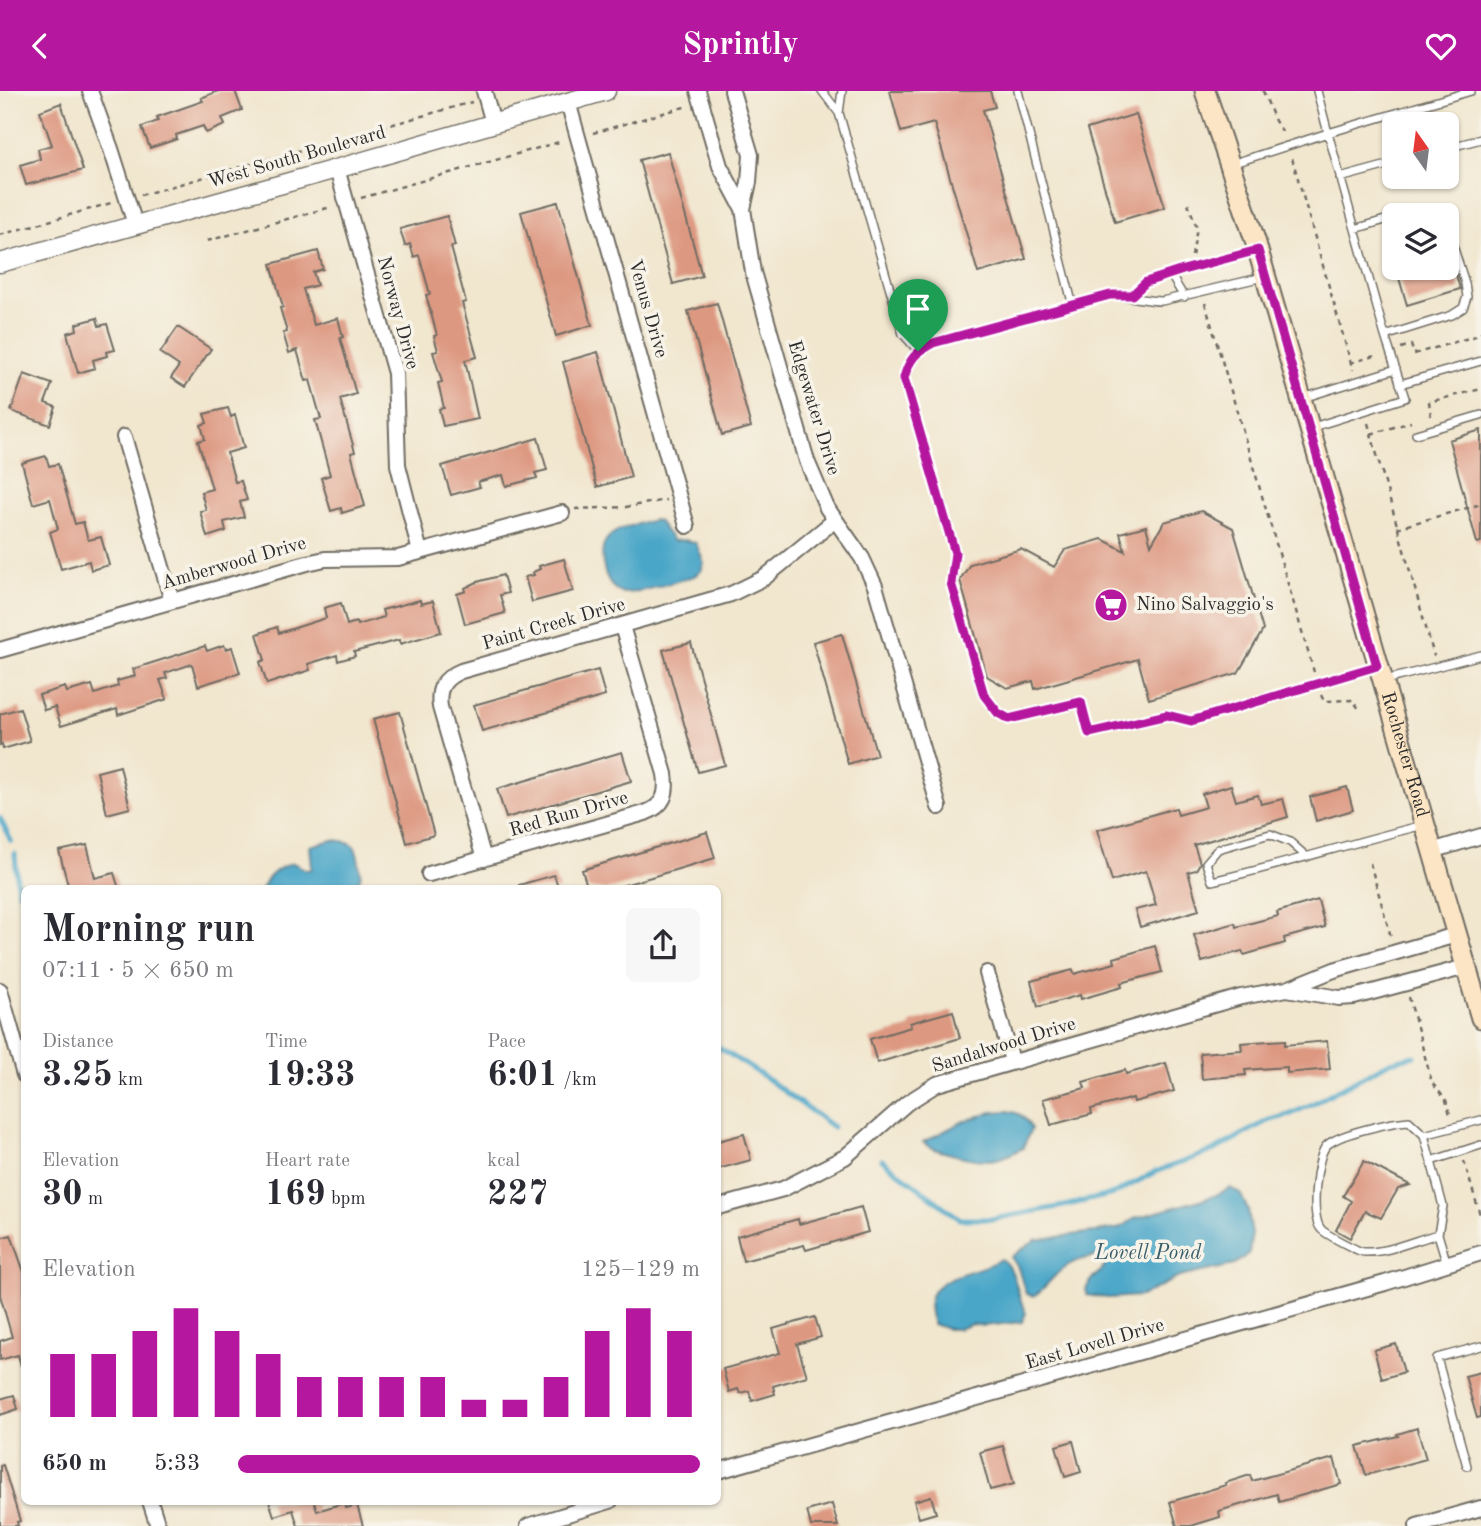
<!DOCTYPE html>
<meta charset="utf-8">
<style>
body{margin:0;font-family:"Old Standard TT",serif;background:#f7f7f7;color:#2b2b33;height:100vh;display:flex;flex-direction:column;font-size:26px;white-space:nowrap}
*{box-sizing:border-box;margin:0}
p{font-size:23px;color:#7c7c81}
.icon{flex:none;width:38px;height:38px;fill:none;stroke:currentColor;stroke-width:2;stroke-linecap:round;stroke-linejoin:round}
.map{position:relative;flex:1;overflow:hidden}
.drawer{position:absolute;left:21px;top:794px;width:700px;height:620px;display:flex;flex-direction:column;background:#fff;border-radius:10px;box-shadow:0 2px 5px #0004}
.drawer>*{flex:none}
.needle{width:46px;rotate:346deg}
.tools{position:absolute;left:1382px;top:21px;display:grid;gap:14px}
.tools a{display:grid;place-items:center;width:77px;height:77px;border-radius:10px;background:#fff;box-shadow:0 2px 5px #0004;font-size:35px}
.pin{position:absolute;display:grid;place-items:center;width:60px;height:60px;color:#fff;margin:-72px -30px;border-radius:50% 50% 50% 0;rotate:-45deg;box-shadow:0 0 7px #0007}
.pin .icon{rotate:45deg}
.round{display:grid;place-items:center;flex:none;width:74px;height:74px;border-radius:10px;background:#f7f7f7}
.head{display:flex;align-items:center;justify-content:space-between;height:119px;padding:0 21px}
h1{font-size:38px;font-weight:700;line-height:52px}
.stats{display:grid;grid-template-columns:repeat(3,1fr);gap:10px;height:119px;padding:7px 21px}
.stats div{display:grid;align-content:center}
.stats b{font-size:35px;font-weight:700}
.stats small{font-size:19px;font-weight:400}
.stats p{font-size:19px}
.chart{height:196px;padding:14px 21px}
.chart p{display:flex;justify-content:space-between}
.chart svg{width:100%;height:126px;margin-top:7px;stroke:#b5179e;stroke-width:6}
ul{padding:0 21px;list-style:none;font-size:23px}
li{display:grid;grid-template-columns:112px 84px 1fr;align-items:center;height:52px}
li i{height:18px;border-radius:9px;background:#b5179e}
header{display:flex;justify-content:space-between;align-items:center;height:91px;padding:0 21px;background:#b5179e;color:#fff;font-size:32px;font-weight:700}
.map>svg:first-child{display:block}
.water{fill:#4aa6c8;stroke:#3a687a;stroke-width:2}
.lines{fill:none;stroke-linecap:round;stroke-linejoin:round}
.stream{stroke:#4aa6c8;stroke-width:5}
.building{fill:#dd9881}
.service-casing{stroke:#706c64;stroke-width:10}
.minor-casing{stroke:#706c64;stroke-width:18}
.tertiary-casing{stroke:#706c64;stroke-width:21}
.secondary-casing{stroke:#706c64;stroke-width:23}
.path{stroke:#706c64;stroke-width:2.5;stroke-dasharray:5 5;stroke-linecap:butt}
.service{stroke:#fff;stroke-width:7}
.minor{stroke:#fff;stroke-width:14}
.tertiary{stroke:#fff;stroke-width:18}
.secondary{stroke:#fce5c4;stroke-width:19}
.route-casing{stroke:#fff;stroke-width:14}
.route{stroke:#b5179e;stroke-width:9}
.labels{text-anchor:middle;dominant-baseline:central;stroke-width:7;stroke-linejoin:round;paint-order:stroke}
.street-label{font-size:19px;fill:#2b2b2b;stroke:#f7f3e8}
.poi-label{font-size:19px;fill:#2b2b2b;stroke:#f7f3e8;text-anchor:start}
.water-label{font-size:21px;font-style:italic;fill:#375c6a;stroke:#f7f3e8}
</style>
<header><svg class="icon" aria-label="back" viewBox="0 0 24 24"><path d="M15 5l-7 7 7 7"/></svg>Sprintly<svg class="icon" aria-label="heart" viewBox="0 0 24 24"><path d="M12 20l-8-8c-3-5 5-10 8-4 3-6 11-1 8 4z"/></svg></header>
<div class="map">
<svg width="1481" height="1435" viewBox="0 0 1481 1435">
<rect width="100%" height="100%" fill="#f7f3e8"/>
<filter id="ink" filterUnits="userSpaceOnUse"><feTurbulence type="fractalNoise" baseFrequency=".0143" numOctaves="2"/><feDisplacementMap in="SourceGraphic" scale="14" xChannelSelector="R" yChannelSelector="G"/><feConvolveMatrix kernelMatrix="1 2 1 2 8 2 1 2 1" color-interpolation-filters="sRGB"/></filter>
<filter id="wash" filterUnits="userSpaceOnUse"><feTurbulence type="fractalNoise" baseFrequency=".00686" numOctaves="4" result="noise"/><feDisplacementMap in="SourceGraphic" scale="28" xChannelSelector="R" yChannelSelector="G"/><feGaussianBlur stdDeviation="1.57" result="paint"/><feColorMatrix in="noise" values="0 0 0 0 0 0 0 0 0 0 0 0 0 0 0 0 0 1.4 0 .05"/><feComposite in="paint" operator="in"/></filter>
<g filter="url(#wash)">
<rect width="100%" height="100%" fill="#f1e6ce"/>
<path class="water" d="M654,429L658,430L673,450L685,449L696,452L704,472L701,480L694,485C681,489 636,503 624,502C606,501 595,460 608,447C618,436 639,433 654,429Z
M332,749C353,751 356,751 359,772C361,783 362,784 357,794L327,798H261C268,785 278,776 293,772L307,779L312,778L310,755Z
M1008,1020C1021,1022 1026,1027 1031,1038L1023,1057C1012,1062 999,1070 986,1069C973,1069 931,1060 923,1051L964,1030L992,1021Z
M1230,1097L1240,1102L1248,1119L1252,1143L1249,1162L1234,1174L1179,1186L1141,1205L1108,1207L1087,1204L1086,1198L1091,1189L1104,1177L1105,1164C1088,1166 1071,1169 1058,1182C1049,1190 1044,1198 1034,1205L1026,1203L1018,1177L1011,1166L1035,1149L1117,1138L1136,1127L1214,1105Z
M1001,1168C1019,1182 1015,1204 1026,1222L1022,1231L983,1235L972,1233L958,1238H947L933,1233C914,1182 971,1186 1001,1168Z"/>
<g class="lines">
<path class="stream" d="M0,727L11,750
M15,763L18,801
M718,956L763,985L833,1036
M882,1069L960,1128H992L1064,1115L1114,1103L1155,1081L1215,1059L1267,1030L1289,1024L1310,1014L1390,971L1414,965"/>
</g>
<g id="blocks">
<path class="building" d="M218,0H235L242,19L222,27L225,34L206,42L203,35L176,44L177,48L150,57L142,36L158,30L157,26L203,10L201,7Z
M890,0H990L995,16L983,19L1026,168L978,182L934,32L901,41Z
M61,12L83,79L26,94L20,74L40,68L38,58L52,54L40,20Z
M1136,23L1165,116L1115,131L1087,38Z
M668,61L702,185L673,193L639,69Z
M558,111L592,234L556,245L521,121Z
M447,125L455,155L451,156L466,211L462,212L477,266L465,269L478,328L443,335L439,318L444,317L438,292L442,291L433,261L438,260L434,245L437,244L426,204L430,203L419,164L414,166L410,153L405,155L400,138Z
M318,160L323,178L313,181L317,194L303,198L314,234L338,227L343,246L340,247L356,303L340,308L355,361L351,362L365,415L342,422L341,417L331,420L321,387L330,384L315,329L321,328L310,289L306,290L297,259L289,262L283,242L287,241L280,217L283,216L271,173Z
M1396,177H1454L1460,198L1407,214Z
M717,212L751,336L722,344L688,220Z
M97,227L99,235L107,233L115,259L106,261L107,265L93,269L95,277L78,282L67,242L77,239L76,233Z
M178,236L211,258L185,296L171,287L179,275L160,262Z
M598,261L631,386L597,396L563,271Z
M24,283L52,293L45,312L56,316L50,334L11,320Z
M228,317L231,326L235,324L244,357L227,362L235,391L241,390L247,409L240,411L244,426L224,431L226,440L207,446L200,420L206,419L201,401L212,398L198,350L205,348L201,334L207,332L204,323Z
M1481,339V451L1477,452L1449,349Z
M538,347L547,379L535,382L537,387L506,395L503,384L478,391L480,396L451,404L442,375Z
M46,365L49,375L58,373L75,433L83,431L88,449L101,446L109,474L91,479L89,470L61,478L50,441L58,438L50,408L33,413L22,372Z
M1201,420L1233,437L1263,539L1238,582L1149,608L1138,568L1035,598L1033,590L1007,597L987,585L960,489L970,473L1021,458L1054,476L1065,459L1102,448L1125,460L1120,442L1146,435L1151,454L1164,431Z
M564,468L573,500L532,511L525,486L534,484L533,481L540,478L539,475Z
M503,484L508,502L500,504L505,522L465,533L457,503L466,500L465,497L477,491Z
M420,509L421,513L433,510L441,541L400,553L399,549L354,561L355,565L338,570L337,564L308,573L310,579L267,593L260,571L265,569L257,543L277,536L279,542L326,527L324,517L341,512L347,534L356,531L357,534L384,526L382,519Z
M842,543L877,664L848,673L813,551Z
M691,552L725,674L698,681L663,559Z
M224,554L226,558L232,556L240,582L198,595L192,573L165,582L167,587L160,589L167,608L118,624L117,618L61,635L55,616L44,619L39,604L65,596L67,601L92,594L95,603L118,595L117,590L135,585L133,578L205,555L207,560Z
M598,579L605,605L482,640L474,614Z
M20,617L30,650L3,658L2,653L0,654V623Z
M400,621L434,744L407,752L373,628Z
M622,661L631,690L506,727L497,698Z
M120,675L130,717L107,723L97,681Z
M1231,694L1236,710L1258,704L1261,713L1283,708L1288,726L1194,754L1200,772L1196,779L1188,781L1199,819L1140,836L1135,819L1156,814L1146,780L1112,790L1097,739L1176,717L1178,724L1206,716L1202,703Z
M1347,696L1353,719L1316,730L1310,706Z
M707,741L715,767L611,798H588L582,779Z
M87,754L95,787L114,782L119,798H69L59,760Z
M554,784L559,798H519V794Z
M1318,809L1325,836L1284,847L1285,852L1244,864L1242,860L1202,871L1194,844L1235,832L1236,836L1278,825L1277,821Z
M1155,855L1162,881L1121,892L1122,896L1081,908L1080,904L1038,916L1031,890L1073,879L1074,883L1115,872L1114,867Z
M953,920L960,947L877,972L870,948L911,936L910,932Z
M1285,949V954L1327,950L1330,978L1287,982V976L1245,979L1246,984L1202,988L1200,962L1242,959L1241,952Z
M1166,972L1174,1000L1134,1011L1133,1007L1091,1018L1092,1023L1051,1034L1043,1008L1085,997L1083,991L1125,979L1126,983Z
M744,1043L751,1069L718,1078V1050Z
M1364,1070L1410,1094L1398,1098L1381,1127L1365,1120L1350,1147L1336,1139L1351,1110L1343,1105Z
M861,1116L868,1141L806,1159L804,1154L743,1170L737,1145L798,1128L799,1133Z
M11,1144L24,1181V1275H21L18,1264L0,1269V1250L12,1246L0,1204V1147Z
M815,1226L821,1246L797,1253L807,1285L773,1295L775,1303L752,1310L749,1300L740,1302L738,1298L729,1301L723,1278L780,1262L773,1238Z
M1396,1253L1404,1281L1382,1288L1374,1259Z
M1481,1281V1326L1477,1327L1465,1285Z
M14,1304L18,1318L0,1324V1308Z
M1417,1337L1426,1368L1366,1384L1357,1355L1398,1345L1397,1343Z
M1073,1350L1081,1381L1065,1386L1056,1355Z
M1003,1355L1014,1393L990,1399L980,1361Z
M1334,1367L1341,1393L1279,1411L1277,1403L1219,1420L1220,1426L1191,1435H1177L1170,1411L1226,1394L1225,1392L1250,1384L1252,1390Z
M3,1374L20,1430L17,1431L18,1435H0V1375Z
M931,1405L936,1422L919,1427L914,1410Z
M269,1410H314L317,1420L344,1412L346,1417L357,1414L363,1435H298L293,1419L274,1425Z
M832,1413L838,1435H811L807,1420Z"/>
</g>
</g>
<g filter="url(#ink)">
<use href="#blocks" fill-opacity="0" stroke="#706c64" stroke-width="2"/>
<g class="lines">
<defs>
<path id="service" d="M822,0L839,22L903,243L918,260
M1018,0L1073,215
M1317,0L1328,42L1471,0
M839,22L842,0
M1447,57L1481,48
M1231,73L1328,42L1385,245L1405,307L1310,337
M1340,87L1395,72
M1402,124C1414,121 1428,115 1439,124
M1355,138L1395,126
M1170,183L1184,206
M1263,186L1162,210C1144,210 1128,204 1110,204L933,252C916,261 909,268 904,287L955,462L951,492L983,604L998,622L1009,628L1081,611L1089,642L1167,624L1191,630L1377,575
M1132,204L1146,191L1183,179L1258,159
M1385,245L1452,224L1463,217L1467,206L1465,192L1447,136
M1400,293L1481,270
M1303,307L1396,278
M1416,343L1481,324
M1386,589L1481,564
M1307,766L1290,751L1270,743L1218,758L1206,772L1212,790C1284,774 1353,751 1424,734
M1424,1044L1481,1029
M1431,1070L1481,1054
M1438,1143L1443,1115L1424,1044L1409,1030C1392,1031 1337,1043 1326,1055C1316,1067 1310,1126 1321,1138C1325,1143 1359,1161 1364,1161C1388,1162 1415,1149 1438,1143L1447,1173
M1467,1375L1437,1267L1481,1255"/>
<path id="minor" d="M90,0L111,58L135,133
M484,0L493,32
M698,0L720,75L743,118L749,91L751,64L732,0
M568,11L687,435
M337,78L395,282L398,374L420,461
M743,118L753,181L807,370L827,417L862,467L875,495L939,716
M124,346L172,510
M0,559L307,472L325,468L398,467L562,422
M1432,760L1481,745
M484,768L440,616C437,597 444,587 461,580L731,503L764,487L835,429
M429,783L645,722C664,715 668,703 665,683L622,535
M1456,844L1334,879L1287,898L1339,907L1354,906L1466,876
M987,882L1012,970
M0,899L24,984
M718,1116L783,1098L845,1066L907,1012L937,993L1241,906L1287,898
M718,1380L1385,1192L1481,1162
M150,1410L158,1435
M528,1435L610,1410
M1417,1435L1481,1417"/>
<path id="tertiary" d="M0,172L343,76L606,0"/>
<g id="secondary">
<path id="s1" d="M1205,0L1255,149L1481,927"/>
</g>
</defs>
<use href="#service" class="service-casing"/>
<use href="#minor" class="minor-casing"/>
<use href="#tertiary" class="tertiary-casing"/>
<use href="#secondary" class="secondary-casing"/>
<path class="path" d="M1263,0L1275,30L1285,44
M593,42L688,15
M1292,67L1353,279
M141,104L472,11
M361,107L563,50
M1188,112L1197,137L1192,165
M0,144L111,112
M207,150L331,116
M1205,212L1314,581
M1401,257L1411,254L1414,263L1479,244L1481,241
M1350,272L1378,264
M1431,325L1429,311L1481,298
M1368,332L1434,565
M1371,343L1411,331
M575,418L626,416L666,409
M1397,437L1481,413
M1321,604L1324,610L1353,609L1359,618
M1370,772L1391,846
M1409,906L1432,992L1446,1009L1451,1027
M1464,1070L1481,1127"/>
<use href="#service" class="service"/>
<use href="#minor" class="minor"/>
<use href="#tertiary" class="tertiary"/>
<use href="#secondary" class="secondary"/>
</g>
</g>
<g class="lines" filter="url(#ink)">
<defs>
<path id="route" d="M1258,159L1377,575L1191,630L1167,624L1089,642L1081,611L1009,628L998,622L984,604L951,492L955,462L904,287C909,268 916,261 933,252L1110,204H1132L1146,191L1183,179Z"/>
</defs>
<use href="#route" class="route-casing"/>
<use href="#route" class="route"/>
</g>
<defs>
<symbol id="supermarket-disc" viewBox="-11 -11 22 22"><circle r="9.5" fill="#b5179e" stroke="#f7f3e8"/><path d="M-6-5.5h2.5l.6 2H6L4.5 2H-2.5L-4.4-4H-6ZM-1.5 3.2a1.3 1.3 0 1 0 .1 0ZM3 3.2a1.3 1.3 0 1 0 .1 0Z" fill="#fff"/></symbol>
</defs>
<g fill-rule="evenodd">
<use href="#supermarket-disc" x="1092" y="495" width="38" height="38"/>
</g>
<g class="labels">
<g class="street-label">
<text transform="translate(297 67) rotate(-16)">West South Boulevard</text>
<text transform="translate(647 218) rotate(74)">Venus Drive</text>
<text transform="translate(397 222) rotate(75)">Norway Drive</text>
<text transform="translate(813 317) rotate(73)">Edgewater Drive</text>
<text transform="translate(234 473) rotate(-16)">Amberwood Drive</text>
<text transform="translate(554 534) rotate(-16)">Paint Creek Drive</text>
<text stroke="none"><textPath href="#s1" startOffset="693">Rochester Road</textPath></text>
<text transform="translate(569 724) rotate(-16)">Red Run Drive</text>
<text transform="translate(1004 955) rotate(-17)">Sandalwood Drive</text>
<text transform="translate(1095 1254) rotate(-16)">East Lovell Drive</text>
</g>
<g class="poi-label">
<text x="1136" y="514">Nino Salvaggio's</text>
</g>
<g class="water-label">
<text x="1148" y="1162">Lovell Pond</text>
</g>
</g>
</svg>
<div class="tools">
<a><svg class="needle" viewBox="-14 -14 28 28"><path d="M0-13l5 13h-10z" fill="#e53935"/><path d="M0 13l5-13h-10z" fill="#7c7c81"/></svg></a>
<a><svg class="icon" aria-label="layers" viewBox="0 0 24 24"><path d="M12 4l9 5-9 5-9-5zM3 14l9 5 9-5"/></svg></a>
</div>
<div class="pin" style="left:918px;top:260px;background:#1e9e55"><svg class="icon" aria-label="arrive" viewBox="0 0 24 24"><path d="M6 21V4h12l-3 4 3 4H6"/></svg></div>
<section class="drawer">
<div class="head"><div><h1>Morning run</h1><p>07:11 · 5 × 650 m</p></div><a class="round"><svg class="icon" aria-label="share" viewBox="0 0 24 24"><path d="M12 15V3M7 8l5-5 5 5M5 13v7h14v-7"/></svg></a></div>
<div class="stats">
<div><p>Distance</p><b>3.25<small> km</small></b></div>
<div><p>Time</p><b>19:33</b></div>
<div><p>Pace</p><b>6:01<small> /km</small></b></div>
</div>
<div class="stats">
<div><p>Elevation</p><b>30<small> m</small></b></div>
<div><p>Heart rate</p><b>169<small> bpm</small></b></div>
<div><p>kcal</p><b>227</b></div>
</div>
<div class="chart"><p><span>Elevation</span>125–129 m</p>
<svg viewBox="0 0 160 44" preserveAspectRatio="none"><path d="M5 44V22M15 44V22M25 44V14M35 44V6M45 44V14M55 44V22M65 44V30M75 44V30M85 44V30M95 44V30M105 44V38M115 44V38M125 44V30M135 44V14M145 44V6M155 44V14"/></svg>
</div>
<ul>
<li><b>650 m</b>5:33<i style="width:100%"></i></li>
</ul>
</section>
</div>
